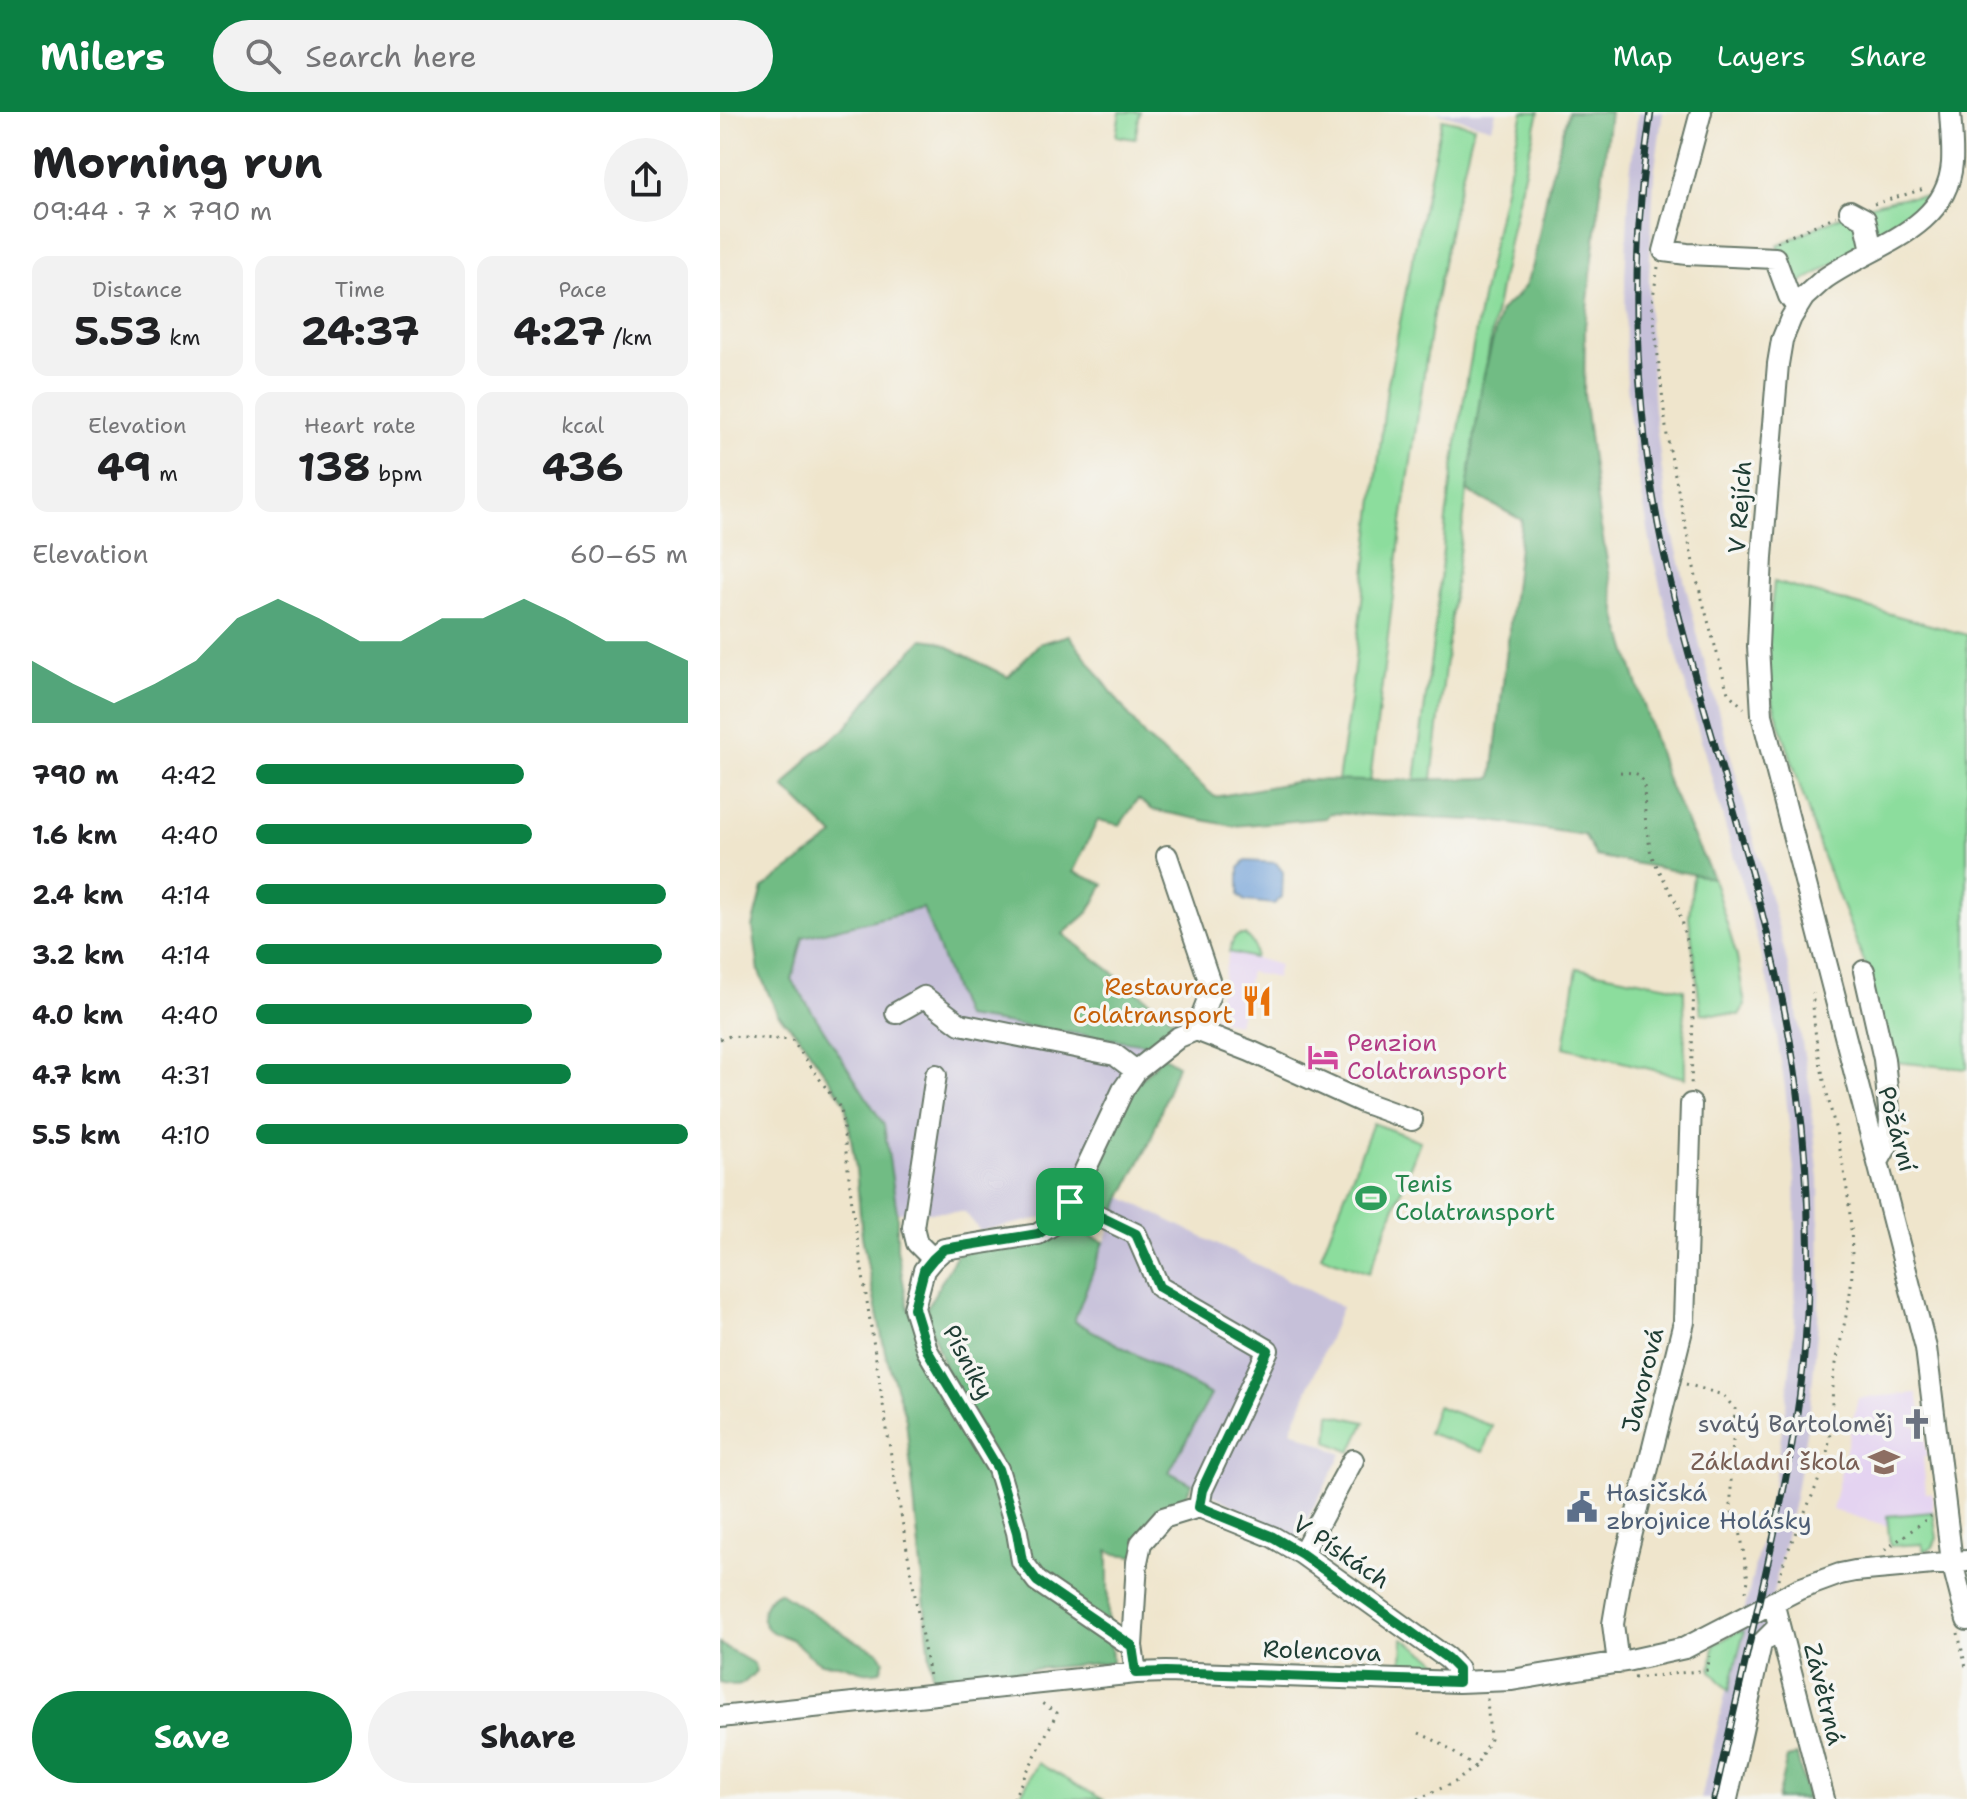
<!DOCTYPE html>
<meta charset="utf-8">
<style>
body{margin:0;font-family:"Shantell Sans",sans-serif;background:#f2f2f2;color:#202124;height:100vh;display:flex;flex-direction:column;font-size:30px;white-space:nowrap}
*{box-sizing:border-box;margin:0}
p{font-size:26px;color:#757577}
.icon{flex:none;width:44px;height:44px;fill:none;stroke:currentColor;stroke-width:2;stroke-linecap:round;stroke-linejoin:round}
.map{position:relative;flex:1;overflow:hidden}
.side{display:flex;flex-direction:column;background:#fff;width:720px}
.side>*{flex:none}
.pin{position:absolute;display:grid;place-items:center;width:68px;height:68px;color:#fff;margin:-34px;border-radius:16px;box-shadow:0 4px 12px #0006}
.round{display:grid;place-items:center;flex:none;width:84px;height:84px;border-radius:42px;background:#f2f2f2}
.head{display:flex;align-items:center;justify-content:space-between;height:136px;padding:0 32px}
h1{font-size:44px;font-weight:700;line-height:60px}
.metrics{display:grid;grid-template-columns:repeat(3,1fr);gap:12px;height:136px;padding:8px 32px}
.metrics div{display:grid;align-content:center;border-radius:16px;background:#f2f2f2;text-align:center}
.metrics b{font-size:40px;font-weight:700}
.metrics small{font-size:22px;font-weight:400}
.metrics p{font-size:22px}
.chart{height:224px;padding:16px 32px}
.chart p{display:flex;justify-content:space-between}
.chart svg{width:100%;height:144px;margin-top:8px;fill:#0b8043;opacity:.7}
.button{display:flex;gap:16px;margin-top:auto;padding:16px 32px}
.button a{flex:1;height:92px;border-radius:48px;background:#0b8043;color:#fff;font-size:32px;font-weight:700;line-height:92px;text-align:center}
.button a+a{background:#f2f2f2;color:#202124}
ul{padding:0 32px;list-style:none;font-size:26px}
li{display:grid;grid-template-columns:128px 96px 1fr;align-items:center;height:60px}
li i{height:20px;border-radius:10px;background:#0b8043}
header{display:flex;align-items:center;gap:48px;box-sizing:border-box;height:112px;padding:0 40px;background:#0b8043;color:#fff}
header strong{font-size:38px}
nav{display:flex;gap:44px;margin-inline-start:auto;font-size:28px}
.search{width:560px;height:72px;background:#f2f2f2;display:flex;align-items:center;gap:20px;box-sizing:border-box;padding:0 28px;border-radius:44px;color:#757577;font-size:30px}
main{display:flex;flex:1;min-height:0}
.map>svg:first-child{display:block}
.built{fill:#e4d3f1}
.industrial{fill:#c6c0d9}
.green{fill:#8cdd9d;stroke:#568d68;stroke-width:2}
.forest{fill:#71bc84;stroke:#487c5c;stroke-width:2}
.water{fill:#6d9ed7;stroke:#466e86;stroke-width:2}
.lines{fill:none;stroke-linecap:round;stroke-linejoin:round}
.minor-casing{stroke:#687869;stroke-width:24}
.path{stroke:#687869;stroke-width:3;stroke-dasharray:2 6;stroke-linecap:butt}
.minor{stroke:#fff;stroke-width:20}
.rail-casing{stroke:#1f3d34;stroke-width:7}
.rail{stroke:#f6f6f2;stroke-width:4;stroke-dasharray:12;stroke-linecap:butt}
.route-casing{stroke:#fff;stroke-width:16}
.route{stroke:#0b8043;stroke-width:10}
.labels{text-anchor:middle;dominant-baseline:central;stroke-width:7;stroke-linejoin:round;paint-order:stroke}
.street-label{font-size:24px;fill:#1f3d34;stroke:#f6f6f2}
.food-label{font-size:24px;fill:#c56008;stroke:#f6f6f2;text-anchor:end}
.hotel-label{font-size:24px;fill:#b23c85;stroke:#f6f6f2;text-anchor:start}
.leisure-label{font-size:24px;fill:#27864d;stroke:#f6f6f2;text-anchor:start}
.worship-label{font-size:24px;fill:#5b616d;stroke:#f6f6f2;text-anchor:end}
.education-label{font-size:24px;fill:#785e54;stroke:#f6f6f2;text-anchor:end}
.service-label{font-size:24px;fill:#4e5e75;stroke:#f6f6f2;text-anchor:start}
</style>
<header>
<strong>Milers</strong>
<div class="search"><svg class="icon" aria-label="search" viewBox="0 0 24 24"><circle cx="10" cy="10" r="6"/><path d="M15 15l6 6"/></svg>Search here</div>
<nav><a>Map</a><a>Layers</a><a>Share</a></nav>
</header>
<main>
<section class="side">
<div class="head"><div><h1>Morning run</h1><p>09:44 · 7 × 790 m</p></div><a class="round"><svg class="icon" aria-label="share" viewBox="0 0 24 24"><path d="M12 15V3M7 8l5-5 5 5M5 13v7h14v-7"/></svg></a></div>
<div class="metrics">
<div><p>Distance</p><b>5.53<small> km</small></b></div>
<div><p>Time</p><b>24:37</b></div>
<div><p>Pace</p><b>4:27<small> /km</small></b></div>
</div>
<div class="metrics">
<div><p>Elevation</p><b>49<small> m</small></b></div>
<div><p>Heart rate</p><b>138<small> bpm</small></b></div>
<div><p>kcal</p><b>436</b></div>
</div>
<div class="chart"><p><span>Elevation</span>60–65 m</p>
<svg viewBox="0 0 160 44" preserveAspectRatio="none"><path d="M0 44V25L10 32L20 38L30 32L40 25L50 12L60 6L70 12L80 19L90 19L100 12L110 12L120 6L130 12L140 19L150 19L160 25V44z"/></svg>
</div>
<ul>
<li><b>790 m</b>4:42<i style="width:62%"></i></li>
<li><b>1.6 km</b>4:40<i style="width:64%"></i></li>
<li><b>2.4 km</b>4:14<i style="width:95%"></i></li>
<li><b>3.2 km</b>4:14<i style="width:94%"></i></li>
<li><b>4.0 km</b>4:40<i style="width:64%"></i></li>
<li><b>4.7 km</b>4:31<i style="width:73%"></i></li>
<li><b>5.5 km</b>4:10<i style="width:100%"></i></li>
</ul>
<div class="button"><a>Save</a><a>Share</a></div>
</section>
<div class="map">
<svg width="1247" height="1687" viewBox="0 0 1247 1687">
<rect width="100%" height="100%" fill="#f6f6f2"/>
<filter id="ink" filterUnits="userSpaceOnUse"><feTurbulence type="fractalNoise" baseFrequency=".0125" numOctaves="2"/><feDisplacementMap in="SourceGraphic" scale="16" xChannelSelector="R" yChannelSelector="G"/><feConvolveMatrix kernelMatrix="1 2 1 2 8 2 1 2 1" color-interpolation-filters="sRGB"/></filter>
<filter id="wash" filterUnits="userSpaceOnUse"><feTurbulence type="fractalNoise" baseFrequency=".006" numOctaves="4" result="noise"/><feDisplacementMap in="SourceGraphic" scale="32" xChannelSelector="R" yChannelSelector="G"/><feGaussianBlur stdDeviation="1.8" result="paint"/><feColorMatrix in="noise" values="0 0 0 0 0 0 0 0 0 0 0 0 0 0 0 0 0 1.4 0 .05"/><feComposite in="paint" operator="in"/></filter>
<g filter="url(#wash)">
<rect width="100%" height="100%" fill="#efe5cc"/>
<path class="built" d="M519,823H525L532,831L535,841V846L559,853L556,866L530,860L518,912L494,907L511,831L514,826Z
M1197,1281L1202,1308H1194L1191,1310L1192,1314L1203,1315L1207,1344L1203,1345L1206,1381H1212L1213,1400L1168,1404V1414L1112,1398L1138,1286Z"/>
<path class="industrial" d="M716,0H776L772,16Z
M918,0H943L934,63L929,167V213L934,297L947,397L981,537L1059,817L1072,871L1089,972L1099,1067L1100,1170L1098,1211L1090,1297L1075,1385L1006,1687H981L1052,1380L1066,1294L1075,1209L1076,1123L1075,1068L1065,975L1049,876L1036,823L957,543L933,445L917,355L909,300L906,255L905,166L910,61Z
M203,796L245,905L439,934L332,1104L260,1119L245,1100H177L164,1013L72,868L83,824Z
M402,1085L622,1195L571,1318L622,1342L577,1427L449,1360L490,1283L354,1209Z"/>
<path class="green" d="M400,0H420L415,27L396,24Z
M803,0H819C762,219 738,443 712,667L695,668C701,620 708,571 714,523C719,484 722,446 726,407C744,270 770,134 803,0Z
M722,7L754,14L733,101L712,208L683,403L650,669H618L630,589L667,277L686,179Z
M1214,85L1209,95L1074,175L1058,133C1096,116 1140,92 1182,86C1192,84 1204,85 1214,85Z
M1054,470L1247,523V957L1165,949L1148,860L1102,742L1048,575L1046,542Z
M973,762L993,766L1017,845L1025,893L1019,903L981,901L969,805Z
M519,823H525C533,829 536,837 534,846L509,840L514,826Z
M857,856L964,877L965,966L844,935Z
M653,1011L700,1029L649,1161L601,1144Z
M717,1294L772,1314L763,1340L708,1321Z
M610,1302L645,1310L631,1340L608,1330Z
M1213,1400L1217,1426L1213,1435L1204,1440L1202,1432L1170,1434L1167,1404Z
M1024,1519L1009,1579L991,1559L994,1533L1017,1520Z
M683,1526L724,1553L682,1551Z
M318,1651L382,1687H298Z"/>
<path class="forest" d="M848,0H890L865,214L864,282L879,405L898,508L947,669L993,766L876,744L864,723L771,709L610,701L606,706L513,714L433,698L418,687L400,713L378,708L353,760L384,772L369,800L343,822L458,911L439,934L244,905L203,796L83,825L72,868L164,1013L177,1100V1137L188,1195L272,1365L291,1421L294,1450L391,1532L392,1550L212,1566L186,1307L165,1240L151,1171L142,1124L136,1057L125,990L79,924L57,901L39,860L33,815L43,776L114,724L64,675L91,643L124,618L159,574L203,527L217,529L288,565L319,532L349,523L425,625L495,685L585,668L647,669L772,666L802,408L747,379L762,271L780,199L796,185L805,174L813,153L829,72Z
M443,944L457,953L430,1030L402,1085L394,1105L357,1087L406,983Z
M345,1113L384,1130L354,1209L491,1283L449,1360L472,1372L466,1383L469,1387L414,1444L396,1442L388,1438V1511L323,1465L310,1449L223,1251L205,1199L237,1142Z
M59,1480L134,1528L159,1540L164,1549L160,1559C137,1563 138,1556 118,1552C111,1551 105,1553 99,1550C90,1545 83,1537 75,1530C69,1524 59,1524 52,1520C35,1508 43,1487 59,1480Z
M0,1532L34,1552L36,1559C21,1574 22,1577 0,1571Z
M1077,1643L1087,1687H1057L1067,1646Z"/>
<path class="water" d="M526,749L556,751L563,760L562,785L554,792L525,789L519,783V756Z"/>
</g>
<g filter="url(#ink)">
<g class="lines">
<defs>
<path id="minor" d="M981,0L944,139L967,142L1055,146L1069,184L1077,195
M1230,0C1231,17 1233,34 1232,51C1227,119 1149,134 1103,168L1084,185L1071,206L1062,228L1058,252L1042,445L1038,534L1042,603L1206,1236L1232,1450L1247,1508
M1130,99L1145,107L1152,138
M1144,859L1164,947L1170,1008L1168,1032L1158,1050
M176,901L204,885L240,912L395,943L416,959
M476,918L530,939L642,990L692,1008
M350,1090L416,1122L439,1175L548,1238L482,1378L479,1395
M213,1147L197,1131L193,1115L216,963
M582,1442L633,1348
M1053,1490L1104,1687
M412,1534L417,1450L421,1431L443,1406L479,1395L553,1425L582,1442L727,1546L738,1557V1570
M898,1551L893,1512L901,1465L964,1210L971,992
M416,1561L412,1534L317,1469L302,1449L297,1420L278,1357L207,1238L194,1196L204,1158L213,1147L224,1137L318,1122L337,1110L350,1090L403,978L416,959L459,925L476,918L492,877L447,744
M0,1605L416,1561L446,1560L738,1570L792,1568L906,1549L965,1536L1079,1477L1120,1462L1135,1459L1247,1449
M1007,1687L1041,1532L1059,1514"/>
</defs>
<use href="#minor" class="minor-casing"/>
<path class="path" d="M1154,92L1204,77
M1057,130L1116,104
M938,155L932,191L947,324L976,465L1008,581L1024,596
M900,660L914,661L919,663L924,671L925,704L931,743L957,792L968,836L974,868L971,977
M0,927L10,924L72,928L121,997L133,1100L173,1356L209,1565
M966,1272L1003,1283L1015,1297L1011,1360V1397L1020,1418L1028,1468L1025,1485
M1165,1438L1211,1404
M1059,1467C1069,1426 1093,1390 1105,1349C1112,1325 1111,1290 1114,1264C1119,1228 1133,1187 1132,1151C1132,1123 1130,1093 1125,1066C1116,1004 1092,944 1093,881
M1238,1521L1247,1560
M914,1566L988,1558L989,1544
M699,1621L718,1630L755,1655
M293,1687L337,1601L320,1590
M698,1687L735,1670L755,1655L770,1627L767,1586"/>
<use href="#minor" class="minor"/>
<defs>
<path id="rail" d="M931,0C909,145 913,294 943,437C982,617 1052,789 1077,973C1090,1067 1092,1162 1083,1256C1074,1337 1056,1415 1038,1494C1023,1558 1009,1623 994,1687"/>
</defs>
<use href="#rail" class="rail-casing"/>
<use href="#rail" class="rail"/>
</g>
</g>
<g class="lines" filter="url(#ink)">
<defs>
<path id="route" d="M350,1090L416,1122L439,1175L548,1238L482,1378L479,1395L553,1425L582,1442L727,1546L738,1557V1570L446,1560L416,1561L412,1534L317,1469L302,1449L297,1420L278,1357L207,1238L194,1196L204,1158L213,1147L224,1137L318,1122L337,1110Z"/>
</defs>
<use href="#route" class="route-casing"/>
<use href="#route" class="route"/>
</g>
<defs>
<symbol id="restaurant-bare" viewBox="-9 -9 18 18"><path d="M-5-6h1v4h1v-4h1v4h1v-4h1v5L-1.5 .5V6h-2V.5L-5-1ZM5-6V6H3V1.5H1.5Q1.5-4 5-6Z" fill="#e8710a" stroke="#f6f6f2" stroke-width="2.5" paint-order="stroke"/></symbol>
<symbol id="hotel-bare" viewBox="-9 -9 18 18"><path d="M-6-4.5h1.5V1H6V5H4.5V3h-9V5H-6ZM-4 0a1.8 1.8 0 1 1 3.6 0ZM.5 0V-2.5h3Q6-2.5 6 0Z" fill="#d1479c" stroke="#f6f6f2" stroke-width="2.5" paint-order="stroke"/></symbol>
<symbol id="stadium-bare" viewBox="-9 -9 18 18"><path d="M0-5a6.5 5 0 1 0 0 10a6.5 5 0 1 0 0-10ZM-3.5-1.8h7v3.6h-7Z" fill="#2e9e5b" stroke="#f6f6f2" stroke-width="2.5" paint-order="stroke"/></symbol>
<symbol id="church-bare" viewBox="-9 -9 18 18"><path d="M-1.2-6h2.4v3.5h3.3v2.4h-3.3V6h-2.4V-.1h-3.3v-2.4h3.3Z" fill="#6b7280" stroke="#f6f6f2" stroke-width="2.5" paint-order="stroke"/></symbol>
<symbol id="school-bare" viewBox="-9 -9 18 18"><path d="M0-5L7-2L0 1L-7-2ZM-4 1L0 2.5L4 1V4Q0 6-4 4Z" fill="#8d6e63" stroke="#f6f6f2" stroke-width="2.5" paint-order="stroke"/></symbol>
<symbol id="civic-bare" viewBox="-9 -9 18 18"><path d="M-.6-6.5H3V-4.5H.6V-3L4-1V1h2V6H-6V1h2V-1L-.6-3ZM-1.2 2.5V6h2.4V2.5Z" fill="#5c6f8a" stroke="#f6f6f2" stroke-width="2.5" paint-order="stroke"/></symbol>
</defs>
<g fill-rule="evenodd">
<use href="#restaurant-bare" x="515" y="867" width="44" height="44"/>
<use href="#hotel-bare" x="581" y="923" width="44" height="44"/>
<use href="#stadium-bare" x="629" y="1064" width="44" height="44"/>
<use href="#church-bare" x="1175" y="1290" width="44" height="44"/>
<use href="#school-bare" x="1142" y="1328" width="44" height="44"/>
<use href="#civic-bare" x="840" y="1373" width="44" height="44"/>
</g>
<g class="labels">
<g class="street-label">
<text transform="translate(1020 395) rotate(-86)">V Rejích</text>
<text transform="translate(1177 1017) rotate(75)">Požární</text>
<text transform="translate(248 1250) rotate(62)">Písníky</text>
<text transform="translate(923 1268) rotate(-76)">Javorová</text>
<text transform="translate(621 1440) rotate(34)">V Pískách</text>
<text transform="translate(602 1539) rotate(2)">Rolencova</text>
<text transform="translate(1104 1582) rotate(76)">Závětrná</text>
</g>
<g class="food-label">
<text x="513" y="875">Restaurace<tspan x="513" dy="28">Colatransport</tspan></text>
</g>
<g class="hotel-label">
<text x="627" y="931">Penzion<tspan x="627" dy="28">Colatransport</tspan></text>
</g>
<g class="leisure-label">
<text x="675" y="1072">Tenis<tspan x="675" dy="28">Colatransport</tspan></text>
</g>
<g class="worship-label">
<text x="1173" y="1312">svatý Bartoloměj</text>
</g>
<g class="education-label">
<text x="1140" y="1350">Základní škola</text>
</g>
<g class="service-label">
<text x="886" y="1381">Hasičská<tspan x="886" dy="28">zbrojnice Holásky</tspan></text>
</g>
</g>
</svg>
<div class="pin" style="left:350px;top:1090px;background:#1e9e55"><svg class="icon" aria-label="arrive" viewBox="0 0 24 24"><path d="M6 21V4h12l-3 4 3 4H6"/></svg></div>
</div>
</main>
